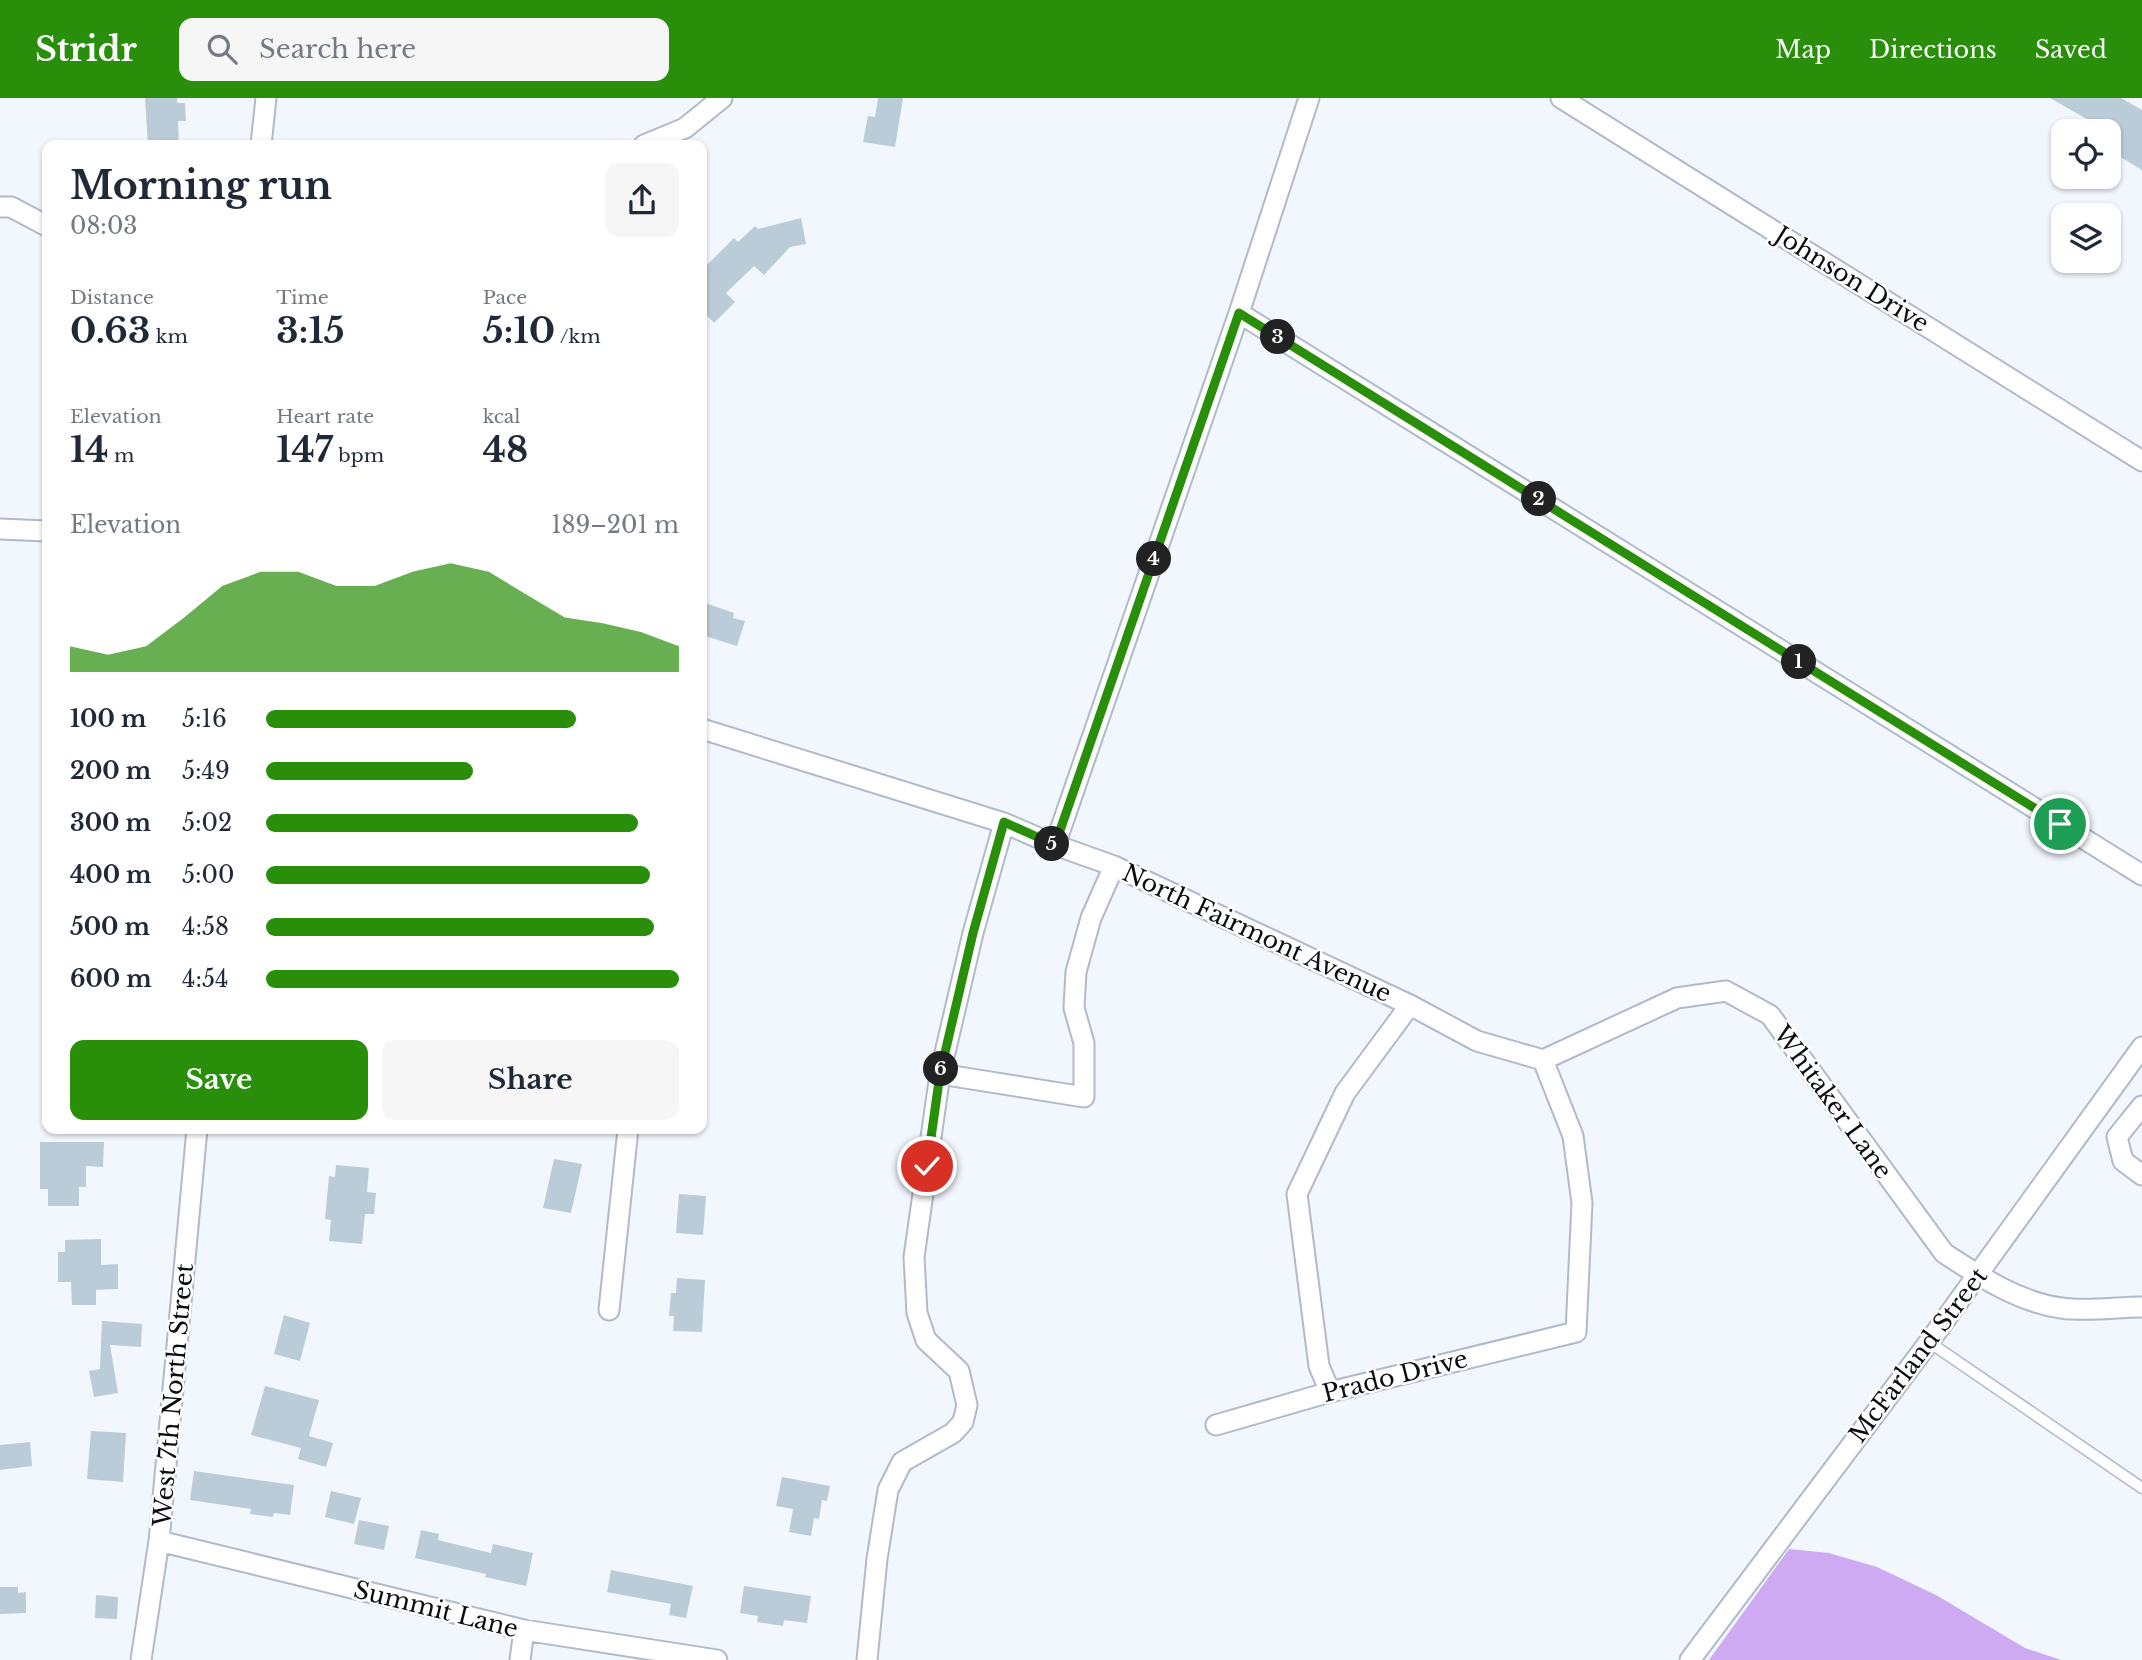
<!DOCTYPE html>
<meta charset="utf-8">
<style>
body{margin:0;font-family:"Libre Baskerville",serif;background:#f6f6f7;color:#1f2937;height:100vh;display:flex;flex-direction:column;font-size:26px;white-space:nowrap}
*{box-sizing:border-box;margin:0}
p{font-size:23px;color:#747a83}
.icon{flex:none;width:38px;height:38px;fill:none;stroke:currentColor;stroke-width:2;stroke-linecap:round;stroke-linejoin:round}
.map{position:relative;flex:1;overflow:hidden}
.details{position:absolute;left:42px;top:42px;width:665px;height:994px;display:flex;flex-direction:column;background:#fff;border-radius:14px;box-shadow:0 2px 5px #0004}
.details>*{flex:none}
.fabs{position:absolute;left:2051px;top:21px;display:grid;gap:14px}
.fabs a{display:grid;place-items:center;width:70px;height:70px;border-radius:14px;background:#fff;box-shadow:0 2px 5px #0004;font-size:35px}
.pin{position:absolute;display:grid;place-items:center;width:60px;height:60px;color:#fff;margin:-30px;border:4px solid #fff;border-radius:50%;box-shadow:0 2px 7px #0007}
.km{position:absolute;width:35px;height:35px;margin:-18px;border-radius:50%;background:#222;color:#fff;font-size:19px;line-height:35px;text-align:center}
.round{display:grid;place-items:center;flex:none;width:74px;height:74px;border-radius:14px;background:#f6f6f7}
.overview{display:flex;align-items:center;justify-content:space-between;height:119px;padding:0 28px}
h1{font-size:38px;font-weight:800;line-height:52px}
.figures{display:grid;grid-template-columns:repeat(3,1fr);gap:10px;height:119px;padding:7px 28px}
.figures div{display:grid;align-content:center}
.figures b{font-size:35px;font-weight:800}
.figures small{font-size:19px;font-weight:400}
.figures p{font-size:19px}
.chart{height:196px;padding:14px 28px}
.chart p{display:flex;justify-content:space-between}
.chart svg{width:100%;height:126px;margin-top:7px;fill:#298e09;opacity:.7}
.primary-button{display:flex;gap:14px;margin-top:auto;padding:14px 28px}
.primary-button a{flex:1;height:80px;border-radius:14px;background:#298e09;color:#fff;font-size:28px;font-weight:800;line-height:80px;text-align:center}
.primary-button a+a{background:#f6f6f7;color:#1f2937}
ul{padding:0 28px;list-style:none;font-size:23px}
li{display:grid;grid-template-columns:112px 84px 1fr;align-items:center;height:52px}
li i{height:18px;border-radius:9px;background:#298e09}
header{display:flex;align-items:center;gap:42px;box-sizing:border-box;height:98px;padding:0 35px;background:#298e09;color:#fff}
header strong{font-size:33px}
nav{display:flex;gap:38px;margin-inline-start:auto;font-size:24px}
.search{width:490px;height:63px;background:#f6f6f7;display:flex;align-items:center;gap:18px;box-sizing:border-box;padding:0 24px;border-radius:14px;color:#747a83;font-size:26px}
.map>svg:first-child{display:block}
.forest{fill:#cdaaf1}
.building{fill:#b9ccd8}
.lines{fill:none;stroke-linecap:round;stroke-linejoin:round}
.lane-casing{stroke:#afbacb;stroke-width:13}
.street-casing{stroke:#afbacb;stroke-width:23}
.lane{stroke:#fff;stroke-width:10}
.street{stroke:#fff;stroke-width:19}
.route-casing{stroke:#fff;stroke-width:14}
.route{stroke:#298e09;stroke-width:9}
.labels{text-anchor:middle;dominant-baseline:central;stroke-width:5;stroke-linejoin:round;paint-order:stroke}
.street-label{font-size:24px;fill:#0a0e14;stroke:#fff}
</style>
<header>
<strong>Stridr</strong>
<div class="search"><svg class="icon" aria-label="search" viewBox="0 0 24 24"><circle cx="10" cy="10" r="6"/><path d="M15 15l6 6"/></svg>Search here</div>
<nav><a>Map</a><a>Directions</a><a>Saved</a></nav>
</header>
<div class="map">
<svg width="2142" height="1562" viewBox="0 0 2142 1562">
<rect width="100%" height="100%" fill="#f2f7fe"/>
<path class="forest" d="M1789,1451L1829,1455L1877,1469L1936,1497L2025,1550L2061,1562H1709Z"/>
<path class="building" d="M145,0H177V5H185L186,23H178L179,47H148Z
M878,0H903L895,49L863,44L868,18L875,19Z
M2050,0H2121L2142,12V72L2109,52V33H2086L2092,24Z
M801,120L806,146L790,149L764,177L754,168L726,195L735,204L714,225L702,212V172L734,140L738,144L755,128L758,131Z
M702,504L734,515L733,520L745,523L737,548L702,537Z
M40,1044H104L103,1069L86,1068V1089H79V1108H48V1091H40Z
M554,1061L582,1066L571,1115L543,1110Z
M336,1067L369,1070L367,1094L376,1095L374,1116H365L362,1146L329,1143L331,1122L325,1121L329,1078L335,1079Z
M679,1096L706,1098L703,1137L676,1135Z
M101,1141V1167L118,1166V1191L96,1192V1207H72L71,1184H58V1154H65V1142Z
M677,1180L705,1182L702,1234L673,1233L674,1218H669L671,1195H676Z
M284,1217L310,1225L300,1263L274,1256Z
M102,1223L142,1226L141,1249L110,1247L118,1295L94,1299L89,1273L100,1271Z
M265,1288L319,1302L309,1338L333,1345L326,1369L298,1361L301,1350L251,1337Z
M91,1333L126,1335L123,1384L87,1381Z
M30,1344L32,1368L0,1372V1347Z
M194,1373L294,1387L290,1417L274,1415L273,1419L250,1416L251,1411L190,1402Z
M782,1379L830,1388L827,1403L822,1402L819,1421L814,1420L811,1438L789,1434L793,1411L776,1408Z
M331,1393L361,1400L354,1426L325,1419Z
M359,1422L389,1428L384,1452L354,1446Z
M421,1432L439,1436L438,1442L491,1455L493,1446L533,1455L526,1488L485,1479L486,1476L415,1460Z
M611,1472L693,1488L686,1520L669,1517L671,1506L607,1494Z
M744,1488L811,1498L807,1525L784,1522L783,1528L757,1524L758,1518L740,1515Z
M0,1489H18V1495L26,1494V1515L0,1516Z
M96,1497L118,1499L117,1521L95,1520Z"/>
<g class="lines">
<defs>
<path id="lane" d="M1929,1244L2142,1390"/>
<path id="street" d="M1561,0L2142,363
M261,47L266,0
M644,47L685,30L722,0
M0,109H11L47,128
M1239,215L2142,777
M0,431L47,433
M702,631L1004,725L1055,747L1114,768L1410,907L1477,943L1543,962
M1055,747L1239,215L1309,0
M1543,962L1677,900L1726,893L1770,917L1944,1155C1979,1178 2018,1204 2061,1210C2088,1214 2115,1209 2142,1209
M940,976L1084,999V945L1074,910L1076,874L1091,820L1114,768
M2142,1008L2117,1039L2123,1063L2142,1077
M609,1212L628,1031
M1330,1294L1319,1268L1297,1096L1345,995L1410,907
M1216,1327L1330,1294L1576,1234L1582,1105L1573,1038L1543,962
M159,1443L524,1532L717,1562
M141,1562L159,1443L197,1031
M520,1562L524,1532
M867,1562L877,1461L888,1392L902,1364L953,1335L963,1324L967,1307L959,1273L926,1242L917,1215L914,1159L940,976L973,835L1004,725
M1690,1562L1929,1244L2142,949"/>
</defs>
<use href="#lane" class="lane-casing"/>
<use href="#street" class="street-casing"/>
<use href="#lane" class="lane"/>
<use href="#street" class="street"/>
</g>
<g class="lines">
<defs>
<path id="route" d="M927,1068L940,976L973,835L1004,724L1055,747L1239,215L2060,726"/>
</defs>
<use href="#route" class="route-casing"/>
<use href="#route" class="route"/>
</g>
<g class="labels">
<g class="street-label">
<text transform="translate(1852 181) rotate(32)">Johnson Drive</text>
<text transform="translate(1257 835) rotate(25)">North Fairmont Avenue</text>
<text transform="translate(1833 1004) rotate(54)">Whitaker Lane</text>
<text transform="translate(1918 1257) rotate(-53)">McFarland Street</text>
<text transform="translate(1395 1278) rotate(-14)">Prado Drive</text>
<text transform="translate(173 1297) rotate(-85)">West 7th North Street</text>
<text transform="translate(436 1511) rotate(14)">Summit Lane</text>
</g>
</g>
</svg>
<div class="fabs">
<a><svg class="icon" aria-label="locate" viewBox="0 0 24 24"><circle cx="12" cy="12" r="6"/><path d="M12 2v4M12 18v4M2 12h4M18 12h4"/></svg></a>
<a><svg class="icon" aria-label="layers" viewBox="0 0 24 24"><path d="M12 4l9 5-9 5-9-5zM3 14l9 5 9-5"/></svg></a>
</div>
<div class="pin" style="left:2060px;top:726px;background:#1e9e55"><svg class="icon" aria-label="arrive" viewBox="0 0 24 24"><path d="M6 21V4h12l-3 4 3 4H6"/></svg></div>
<div class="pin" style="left:927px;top:1068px;background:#d93025"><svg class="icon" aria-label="check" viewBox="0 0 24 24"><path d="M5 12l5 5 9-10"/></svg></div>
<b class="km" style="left:1799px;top:564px">1</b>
<b class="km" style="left:1539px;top:401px">2</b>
<b class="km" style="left:1278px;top:239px">3</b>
<b class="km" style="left:1154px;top:461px">4</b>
<b class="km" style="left:1052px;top:746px">5</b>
<b class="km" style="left:941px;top:971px">6</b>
<section class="details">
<div class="overview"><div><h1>Morning run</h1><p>08:03</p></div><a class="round"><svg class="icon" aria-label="share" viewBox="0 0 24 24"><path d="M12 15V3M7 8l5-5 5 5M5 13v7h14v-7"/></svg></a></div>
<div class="figures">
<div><p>Distance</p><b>0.63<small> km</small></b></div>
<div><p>Time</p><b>3:15</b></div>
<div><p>Pace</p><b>5:10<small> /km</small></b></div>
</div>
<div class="figures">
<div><p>Elevation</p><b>14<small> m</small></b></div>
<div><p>Heart rate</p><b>147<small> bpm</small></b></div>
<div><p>kcal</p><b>48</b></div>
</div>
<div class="chart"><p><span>Elevation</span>189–201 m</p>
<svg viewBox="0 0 160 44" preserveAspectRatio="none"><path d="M0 44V35L10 38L20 35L30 25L40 14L50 9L60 9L70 14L80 14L90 9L100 6L110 9L120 17L130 25L140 27L150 30L160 35V44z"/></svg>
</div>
<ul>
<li><b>100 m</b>5:16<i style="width:75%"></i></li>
<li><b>200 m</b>5:49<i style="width:50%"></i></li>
<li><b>300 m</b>5:02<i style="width:90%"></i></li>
<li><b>400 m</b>5:00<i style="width:93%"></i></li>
<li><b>500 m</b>4:58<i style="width:94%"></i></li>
<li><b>600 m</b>4:54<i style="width:100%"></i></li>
</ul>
<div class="primary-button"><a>Save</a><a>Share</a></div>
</section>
</div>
